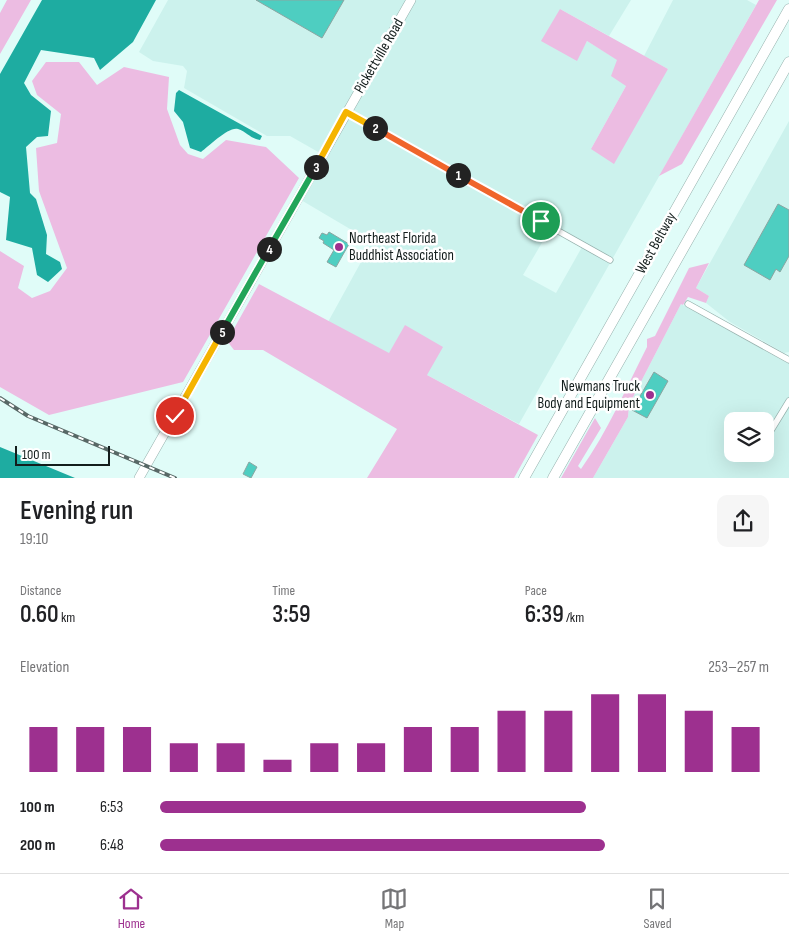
<!DOCTYPE html>
<meta charset="utf-8">
<style>
body{margin:0;font-family:"Sofia Sans Condensed",sans-serif;background:#f6f6f6;color:#202124;height:100vh;display:flex;flex-direction:column;font-size:19px;white-space:nowrap}
*{box-sizing:border-box;margin:0}
p{font-size:16px;color:#757577}
.icon{flex:none;width:28px;height:28px;fill:none;stroke:currentColor;stroke-width:2;stroke-linecap:round;stroke-linejoin:round}
.map{position:relative;height:478px;overflow:hidden}
.panel{display:flex;flex-direction:column;background:#fff;flex:1}
.panel>*{flex:none}
.tools{position:absolute;left:724px;top:412px;display:grid;gap:10px}
.tools a{display:grid;place-items:center;width:50px;height:50px;border-radius:10px;background:#fff;box-shadow:0 5px 20px #0002;font-size:25px}
.scale{position:absolute;left:15px;bottom:12px;width:95px;box-sizing:border-box;padding-left:5px;border:2px solid #131d1c;border-top:0;font-size:14px;line-height:18px;white-space:nowrap;color:#131d1c;-webkit-text-stroke:4px #fff;paint-order:stroke}
.pin{position:absolute;display:grid;place-items:center;width:42px;height:42px;color:#fff;margin:-21px;border:2px solid #fff;border-radius:50%;box-shadow:0 1px 5px #0007}
.km{position:absolute;width:25px;height:25px;margin:-12px;border-radius:50%;background:#222;color:#fff;font-size:14px;line-height:25px;text-align:center}
.round{display:grid;place-items:center;flex:none;width:52px;height:52px;border-radius:10px;background:#f6f6f6}
.summary{display:flex;align-items:center;justify-content:space-between;height:85px;padding:0 20px}
h1{font-size:28px;font-weight:600;line-height:38px}
.metrics{display:grid;grid-template-columns:repeat(3,1fr);gap:8px;height:85px;padding:5px 20px}
.metrics div{display:grid;align-content:center}
.metrics b{font-size:25px;font-weight:600}
.metrics small{font-size:14px;font-weight:400}
.metrics p{font-size:14px}
.chart{height:140px;padding:10px 20px}
.chart p{display:flex;justify-content:space-between}
.chart svg{width:100%;height:90px;margin-top:5px;stroke:#9d308f;stroke-width:6}
ul{padding:0 20px;list-style:none;font-size:16px}
li{display:grid;grid-template-columns:80px 60px 1fr;align-items:center;height:38px}
li i{height:12px;border-radius:6px;background:#9d308f}
.menu{display:flex;justify-content:space-around;align-items:center;height:70px;border-top:1px solid #e0e0e0;background:#fff;font-size:14px;color:#757577}
.menu a{display:grid;justify-items:center;gap:2px}
.menu .active{color:#9d308f}
.map>svg:first-child{display:block}
.built{fill:#ccf2ed;fill-rule:evenodd}
.green{fill:#ecbce2}
.water{fill:#1eaca1}
.building{fill:#4ecec1;stroke:#8aa5a1}
.lines{fill:none;stroke-linecap:round;stroke-linejoin:round}
.street-casing{stroke:#96b1ad;stroke-width:7}
.secondary-casing{stroke:#96b1ad;stroke-width:10}
.highway-casing{stroke:#96b1ad;stroke-width:11}
.street{stroke:#fff;stroke-width:5.5}
.secondary{stroke:#fff;stroke-width:9}
.highway{stroke:#fff;stroke-width:10}
.rail-casing{stroke:#586866;stroke-width:4}
.rail{stroke:#fff;stroke-width:2;stroke-dasharray:5.5;stroke-linecap:butt}
.split-1-casing{stroke:#fff;stroke-width:10}
.split-2-casing{stroke:#fff;stroke-width:10}
.split-3-casing{stroke:#fff;stroke-width:10}
.split-4-casing{stroke:#fff;stroke-width:10}
.split-5-casing{stroke:#fff;stroke-width:10}
.split-6-casing{stroke:#fff;stroke-width:10}
.split-1{stroke:#f0652b;stroke-width:6}
.split-2{stroke:#f0652b;stroke-width:6}
.split-3{stroke:#f5b400;stroke-width:6}
.split-4{stroke:#22a559;stroke-width:6}
.split-5{stroke:#22a559;stroke-width:6}
.split-6{stroke:#f5b400;stroke-width:6}
.poi-dot{fill:#9d308f;stroke:#fff;stroke-width:2}
.labels{text-anchor:middle;dominant-baseline:central;stroke-width:5;stroke-linejoin:round;paint-order:stroke}
.street-label{font-size:15px;fill:#131d1c;stroke:#fff}
.poi-label{font-size:15px;fill:#131d1c;stroke:#fff;text-anchor:start}
</style>
<div class="map">
<svg width="789" height="478" viewBox="0 0 789 478">
<rect width="100%" height="100%" fill="#e0fcf8"/>
<path class="built" d="M168,0H407L320,153L290,136H267L184,88L187,71L183,66L153,61L139,52Z
M416,0H631L609,36L560,9L576,61L587,41L618,60L626,86L591,149L668,69L644,56L673,0H747L756,5L519,424L427,375L405,326L389,354L328,322L372,242L301,200ZM550,229L582,247L556,293L523,275Z
M789,121V352L784,353L730,322L706,303L709,296L696,288Z
M681,304L789,364V478H593L628,417L629,405ZM732,421H765V454H732Z"/>
<path class="green" d="M7,0H31L0,54V13Z
M759,0H777L682,164L659,176Z
M560,9L668,69L614,164L591,149L626,86L611,76L617,60L587,41L577,61L541,41Z
M46,62H79L97,85L124,67L169,77L167,109L180,145L188,154L203,159L226,140L266,147L299,178L183,382L49,415L0,387V251L24,266L18,288L32,298L50,291L67,268L39,191L36,148L57,143L61,114L37,95L32,81Z
M709,263L696,288L709,296L706,303L688,297L683,305L681,304L629,405L628,417L593,478H561L595,418L601,428L578,466L581,469C608,431 626,388 647,347V339L655,336L689,268Z
M259,284L389,353L405,325L443,347L427,375L538,435L514,478H367L397,429L263,350H234L227,341Z"/>
<path class="water" d="M42,0H156L133,42L100,70L94,58L41,50L24,83L31,95L51,111L48,136L37,137L26,147L30,193L36,199L47,235L46,254L60,262L62,269L48,282L37,275L32,248L6,240L10,197L0,192V74Z
M179,90L262,136L260,140C251,139 247,132 238,129C229,126 209,146 201,152L190,148L183,122L174,111L176,93Z
M0,447L75,478H0Z"/>
<path class="building" d="M256,0H344L322,38Z
M778,204L789,210V256L780,272L776,269L770,280L744,265Z
M329,232L349,244L336,267L327,262L334,250L323,243L324,241L319,238L322,233L327,235Z
M654,372L668,381L647,418L632,410Z
M249,462L257,467L251,478L243,474Z"/>
<g class="lines">
<defs>
<path id="street" d="M346,112L610,260
M688,304L789,360
M767,437L789,401"/>
<path id="secondary" d="M139,478L411,0"/>
<path id="highway" d="M524,478L789,9
M553,478L789,62"/>
</defs>
<use href="#street" class="street-casing"/>
<use href="#secondary" class="secondary-casing"/>
<use href="#highway" class="highway-casing"/>
<use href="#street" class="street"/>
<use href="#secondary" class="secondary"/>
<use href="#highway" class="highway"/>
<defs>
<path id="rail" d="M0,398L28,416L175,478"/>
</defs>
<use href="#rail" class="rail-casing"/>
<use href="#rail" class="rail"/>
</g>
<g class="lines">
<defs>
<path id="split-1" d="M458,175L541,221"/>
<path id="split-2" d="M375,128L458,175"/>
<path id="split-3" d="M316,167L346,112L375,128"/>
<path id="split-4" d="M269,249L316,167"/>
<path id="split-5" d="M222,332L269,249"/>
<path id="split-6" d="M175,416L222,332"/>
</defs>
<use href="#split-1" class="split-1-casing"/>
<use href="#split-2" class="split-2-casing"/>
<use href="#split-3" class="split-3-casing"/>
<use href="#split-4" class="split-4-casing"/>
<use href="#split-5" class="split-5-casing"/>
<use href="#split-6" class="split-6-casing"/>
<use href="#split-1" class="split-1"/>
<use href="#split-2" class="split-2"/>
<use href="#split-3" class="split-3"/>
<use href="#split-4" class="split-4"/>
<use href="#split-5" class="split-5"/>
<use href="#split-6" class="split-6"/>
</g>
<g class="poi-dot">
<circle cx="339" cy="247" r="5"/>
<circle cx="650" cy="395" r="5"/>
</g>
<g class="labels">
<g class="street-label">
<text transform="translate(379 56) rotate(-60)">Pickettville Road</text>
<text transform="translate(656 243) rotate(-61)">West Beltway</text>
</g>
<g class="poi-label">
<text x="349" y="238">Northeast Florida<tspan x="349" dy="17">Buddhist Association</tspan></text>
<text x="640" y="386" text-anchor="end">Newmans Truck<tspan x="640" dy="17">Body and Equipment</tspan></text>
</g>
</g>
</svg>
<div class="tools">
<a><svg class="icon" aria-label="layers" viewBox="0 0 24 24"><path d="M12 4l9 5-9 5-9-5zM3 14l9 5 9-5"/></svg></a>
</div>
<div class="scale">100 m</div>
<div class="pin" style="left:541px;top:221px;background:#1e9e55"><svg class="icon" aria-label="arrive" viewBox="0 0 24 24"><path d="M6 21V4h12l-3 4 3 4H6"/></svg></div>
<div class="pin" style="left:175px;top:416px;background:#d93025"><svg class="icon" aria-label="check" viewBox="0 0 24 24"><path d="M5 12l5 5 9-10"/></svg></div>
<b class="km" style="left:458px;top:175px">1</b>
<b class="km" style="left:375px;top:128px">2</b>
<b class="km" style="left:316px;top:167px">3</b>
<b class="km" style="left:269px;top:249px">4</b>
<b class="km" style="left:222px;top:332px">5</b>
</div>
<section class="panel">
<div class="summary"><div><h1>Evening run</h1><p>19:10</p></div><a class="round"><svg class="icon" aria-label="share" viewBox="0 0 24 24"><path d="M12 15V3M7 8l5-5 5 5M5 13v7h14v-7"/></svg></a></div>
<div class="metrics">
<div><p>Distance</p><b>0.60<small> km</small></b></div>
<div><p>Time</p><b>3:59</b></div>
<div><p>Pace</p><b>6:39<small> /km</small></b></div>
</div>
<div class="chart"><p><span>Elevation</span>253–257 m</p>
<svg viewBox="0 0 160 44" preserveAspectRatio="none"><path d="M5 44V22M15 44V22M25 44V22M35 44V30M45 44V30M55 44V38M65 44V30M75 44V30M85 44V22M95 44V22M105 44V14M115 44V14M125 44V6M135 44V6M145 44V14M155 44V22"/></svg>
</div>
<ul>
<li><b>100 m</b>6:53<i style="width:70%"></i></li>
<li><b>200 m</b>6:48<i style="width:73%"></i></li>
</ul>
</section>
<nav class="menu">
<a class="active"><svg class="icon" aria-label="home" viewBox="0 0 24 24"><path d="M3 11l9-7 9 7M6 9v11h12V9"/></svg>Home</a>
<a><svg class="icon" aria-label="map" viewBox="0 0 24 24"><path d="M3 6l6-2 6 2 6-2v14l-6 2-6-2-6 2zM9 4v14M15 6v14"/></svg>Map</a>
<a><svg class="icon" aria-label="saved" viewBox="0 0 24 24"><path d="M7 4h10v16l-5-4-5 4z"/></svg>Saved</a>
</nav>
